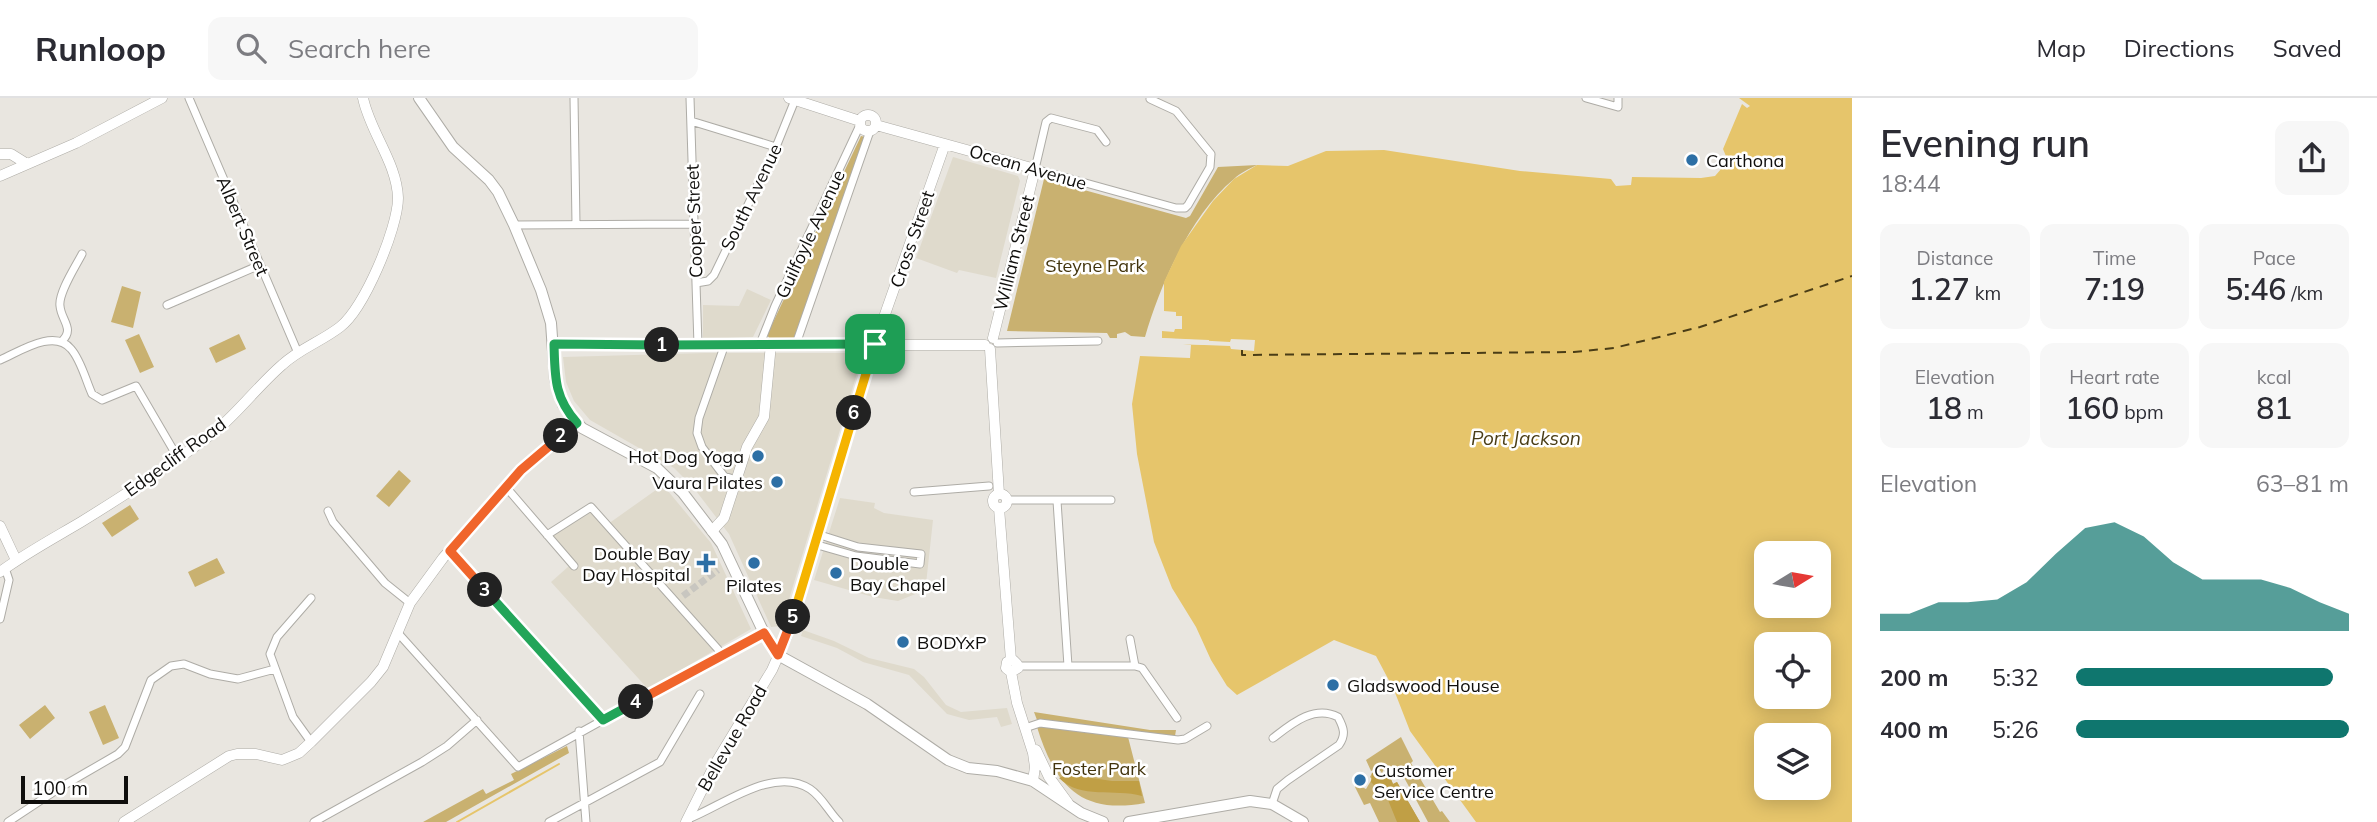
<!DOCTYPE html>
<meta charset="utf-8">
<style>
body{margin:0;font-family:Mulish,sans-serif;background:#f7f7f7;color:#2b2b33;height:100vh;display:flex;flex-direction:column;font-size:26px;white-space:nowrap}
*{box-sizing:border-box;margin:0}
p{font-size:23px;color:#7c7c81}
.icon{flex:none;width:38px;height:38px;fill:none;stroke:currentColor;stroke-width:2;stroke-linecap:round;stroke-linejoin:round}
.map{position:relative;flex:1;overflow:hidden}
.side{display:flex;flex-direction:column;background:#fff;width:525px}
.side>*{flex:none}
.needle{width:46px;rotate:79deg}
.buttons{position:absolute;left:1754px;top:443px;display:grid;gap:14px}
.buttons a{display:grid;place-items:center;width:77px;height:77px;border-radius:14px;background:#fff;box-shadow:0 4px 18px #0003;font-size:35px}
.scale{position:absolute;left:21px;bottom:18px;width:107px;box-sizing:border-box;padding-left:7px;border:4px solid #0f0e0c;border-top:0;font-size:19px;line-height:24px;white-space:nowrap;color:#0f0e0c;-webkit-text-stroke:5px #fff;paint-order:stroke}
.pin{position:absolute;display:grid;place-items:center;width:60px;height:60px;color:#fff;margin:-30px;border-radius:14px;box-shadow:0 4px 10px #0006}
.km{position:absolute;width:35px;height:35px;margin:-18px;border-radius:50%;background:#222;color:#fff;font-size:19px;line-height:35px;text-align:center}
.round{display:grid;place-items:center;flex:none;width:74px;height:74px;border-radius:14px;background:#f7f7f7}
.summary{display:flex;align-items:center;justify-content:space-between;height:119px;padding:0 28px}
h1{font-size:38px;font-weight:600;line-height:52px}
.metrics{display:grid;grid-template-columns:repeat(3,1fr);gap:10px;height:119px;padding:7px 28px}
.metrics div{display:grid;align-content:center;border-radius:14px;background:#f7f7f7;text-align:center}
.metrics b{font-size:30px;font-weight:600}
.metrics small{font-size:19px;font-weight:400}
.metrics p{font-size:19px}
.chart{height:196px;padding:14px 28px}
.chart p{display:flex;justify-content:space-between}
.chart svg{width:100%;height:126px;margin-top:7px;fill:#0f766e;opacity:.7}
ul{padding:0 28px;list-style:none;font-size:23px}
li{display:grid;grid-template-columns:112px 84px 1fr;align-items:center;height:52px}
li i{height:18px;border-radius:9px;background:#0f766e}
header{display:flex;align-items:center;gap:42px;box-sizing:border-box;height:98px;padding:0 35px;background:#fff;border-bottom:2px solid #e1e1e2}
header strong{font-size:33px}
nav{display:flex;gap:38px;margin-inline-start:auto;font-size:24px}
.search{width:490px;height:63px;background:#f7f7f7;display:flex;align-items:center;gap:18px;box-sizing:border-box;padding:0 24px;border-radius:14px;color:#7c7c81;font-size:26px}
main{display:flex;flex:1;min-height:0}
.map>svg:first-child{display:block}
.built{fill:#dfdacc}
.green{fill:#c9b170}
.forest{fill:#c09f45}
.water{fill:#e6c56b;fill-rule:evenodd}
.pier{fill:#e9e6e0}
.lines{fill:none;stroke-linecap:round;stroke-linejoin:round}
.stream{stroke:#e6c56b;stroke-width:2}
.ferry{stroke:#4a3d16;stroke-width:2;stroke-dasharray:9 7;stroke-linecap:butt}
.street-tunnel{stroke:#c8c6c0;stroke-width:7;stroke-dasharray:7 3.5;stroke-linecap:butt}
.street-casing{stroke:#aeaca6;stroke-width:9}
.secondary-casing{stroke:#aeaca6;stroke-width:11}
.primary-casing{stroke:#aeaca6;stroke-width:12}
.street{stroke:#fff;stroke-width:7}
.secondary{stroke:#fff;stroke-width:10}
.primary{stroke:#fff;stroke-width:10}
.split-1-casing{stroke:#fff;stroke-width:14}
.split-2-casing{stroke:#fff;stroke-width:14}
.split-3-casing{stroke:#fff;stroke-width:14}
.split-4-casing{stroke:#fff;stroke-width:14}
.split-5-casing{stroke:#fff;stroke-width:14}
.split-6-casing{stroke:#fff;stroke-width:14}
.split-7-casing{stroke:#fff;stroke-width:14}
.split-1{stroke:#22a559;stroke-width:9}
.split-2{stroke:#22a559;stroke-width:9}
.split-3{stroke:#f0652b;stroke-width:9}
.split-4{stroke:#22a559;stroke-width:9}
.split-5{stroke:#f0652b;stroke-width:9}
.split-6{stroke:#f5b400;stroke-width:9}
.split-7{stroke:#f5b400;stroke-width:9}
.poi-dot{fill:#2d6fa5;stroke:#fff;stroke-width:2.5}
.labels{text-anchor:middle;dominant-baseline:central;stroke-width:5;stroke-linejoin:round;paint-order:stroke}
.poi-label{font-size:18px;fill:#0f0e0c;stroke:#fff;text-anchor:start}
.street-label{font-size:18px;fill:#0f0e0c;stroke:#fff}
.park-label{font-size:18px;fill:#42340d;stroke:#fff}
.water-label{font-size:19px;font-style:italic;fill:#4a3d16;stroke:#fff}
</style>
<header>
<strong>Runloop</strong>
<div class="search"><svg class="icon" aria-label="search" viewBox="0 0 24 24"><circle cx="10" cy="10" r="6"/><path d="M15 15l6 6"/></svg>Search here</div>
<nav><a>Map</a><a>Directions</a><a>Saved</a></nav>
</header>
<main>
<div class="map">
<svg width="1852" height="724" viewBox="0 0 1852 724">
<rect width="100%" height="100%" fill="#e9e6e0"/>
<path class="built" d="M953,59L1018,78L1020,83L996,180L959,172L957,175L916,160Z
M747,191L771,202L753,239L703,241V207L739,208Z
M705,255H860L862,259L781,528L771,529L729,436L693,389L674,370L590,322L574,303L566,284L563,259Z
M663,387L711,445L751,531L648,591L551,484L569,468L549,440L589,405L608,426Z
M840,400L875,405L874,410L884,415L933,422L926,486L923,493L898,503L873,499L814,482Z
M803,532L834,543L869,560L914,571L924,579L946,607L961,614L1007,610L1012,626L1001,629L997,619L969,622L947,616L909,577L863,564L837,550L801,538Z"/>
<path class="green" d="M861,38L865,39L794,240L770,241L767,237Z
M1257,67C1249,71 1240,75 1234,81C1191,116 1160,187 1145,239L1131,238L1125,234L1117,236V240H1110L1107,235L1007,233L1044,81L1186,120L1190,118L1218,69Z
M122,188L141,194L133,230L111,224Z
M139,236L154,269L140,275L125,242Z
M239,236L246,251L216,265L209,250Z
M399,372L411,383L389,409L376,398Z
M130,407L139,421L112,439L102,425Z
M217,460L225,475L195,489L188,474Z
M45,607L55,620L30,641L19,627Z
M105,607L119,640L103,647L89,614Z
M1034,614L1150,632H1176L1175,638L1037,622Z
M1040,628L1128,639L1145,705C1080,717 1055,687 1037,629Z
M1401,639L1413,663L1411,665L1440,714L1442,713L1450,724H1428L1400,672H1396L1393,667L1387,672L1384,671L1382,675L1378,670L1371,673L1366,662Z
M567,648L569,655L446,724H423L483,691L486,696L514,682L511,676Z
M1377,673L1382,678L1388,674L1393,686L1397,684L1420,724H1379L1370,705L1364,707L1355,689L1356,686L1366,691L1372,681L1370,679L1372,675Z"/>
<path class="forest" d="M1081,671L1085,679L1112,683H1139L1142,698C1114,690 1081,702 1059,680Z
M1377,673L1382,678L1388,674L1393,686L1397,684L1420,724H1397L1388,702L1371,684L1372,675Z"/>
<path class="water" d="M1739,0H1852V724H1476L1410,633L1394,592L1376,558L1334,542L1237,597L1227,588L1211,562L1196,529L1172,490L1154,444L1137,356L1132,306L1140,258L1190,260L1191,247L1183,246L1209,247V242L1162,240V233L1174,234L1175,231H1182V218H1176V214L1164,213V184L1181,148L1213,103L1234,81L1257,67L1288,68L1326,53L1384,52L1520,73L1611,81L1616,88L1631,87L1632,79L1701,80L1715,78L1728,63L1723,51L1742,6L1747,10L1750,8ZM1766,455H1818V508H1766ZM1766,546H1818V598H1766ZM1766,637H1818V690H1766Z"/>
<path class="pier" d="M1158,240L1230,244L1231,241L1255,242L1254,253L1231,251L1230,248L1179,246L1161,243Z"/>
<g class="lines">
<path class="stream" d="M457,724L559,666"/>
<path class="ferry" d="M1242,252V257L1574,254L1614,250L1700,229L1852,178"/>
<path class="street-tunnel" d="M683,498L718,472"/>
<defs>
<path id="street" d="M189,0L298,255
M574,0L576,126
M690,0L698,247
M1586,0L1618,9V0
M691,23L776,49
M1106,44L1097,32L1051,20L1046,24L1035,71L1176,110H1185L1188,107L1210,69L1211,56L1176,13L1150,1
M514,127L693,126
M696,185L708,183L714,177L776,49L795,2
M167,207L260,167
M62,243C75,231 61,222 60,208C58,195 76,168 82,156
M997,245L1098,243
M725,246L699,320L697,335L702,349L724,378L736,382
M760,246L775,208L860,27
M796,246L870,33
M0,262C19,254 54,230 71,251C81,262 86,283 92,296L102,302L136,288L178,360
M505,388L574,468
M914,394L989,388
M1006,402H1111
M1057,403L1068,568
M328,413L333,424L385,485L410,505
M547,437L591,409L724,558
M814,446L856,458L920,466L921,456L858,449L817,436
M450,453L603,622
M311,500L277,539L270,556L293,619L311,644
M0,521L9,482L5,470
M398,535L518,669L661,590
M1130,541L1135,568L1142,570L1177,620
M1018,568H1135
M1025,630L1040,625L1178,642L1185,641L1207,628
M579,633L586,724
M1272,706L1277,691L1288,682L1339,647C1346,637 1344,630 1338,619C1314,606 1290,627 1273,640
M688,721C722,708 774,667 810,691C822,699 829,714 839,724
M8,724L61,689L118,656L125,649L151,582L171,568L184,566L210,576L238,581L275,571
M314,724L422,664L447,648L477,622
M549,724L660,664L700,596"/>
<path id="secondary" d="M789,0L860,23
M860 25a8 8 0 1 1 16 0a8 8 0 1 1-16 0Z
M876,27L1035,71L993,240
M0,56H11L27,66
M0,78L76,45L162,0
M554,246L985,247
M990,251L999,396
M993 403a7 7 0 1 1 14 0a7 7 0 1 1-14 0Z
M999,410L1011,562
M0,428L16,462
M712,433L724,420L747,349L764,319L771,246
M0,474C26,455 54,440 81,424C128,395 175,365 218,331C241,311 259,287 282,267C299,251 322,243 340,229C364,211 398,130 398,100C397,65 370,34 363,0
M1011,574L1018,570L1017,566L1013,562L1007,564L1006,570L1011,574L1017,605L1033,655L1035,669L1033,683
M661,590L764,535
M1036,652L1049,679L1068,705
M124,724L229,658L237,656H256L282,662L299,655L311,644L371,584L383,569L410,505L443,460L521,371L577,325
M686,724L715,666L772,572L787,538L871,256L945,46"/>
<path id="primary" d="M419,0L453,49L489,82L498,94L514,127L541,192L551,225L555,282L563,307L582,330L657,370L683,395L722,446L764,535L778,557L867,606L948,662L968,670L997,673L1033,683L1081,715L1103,724
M1129,724L1250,703L1272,706L1303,724"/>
</defs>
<use href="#street" class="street-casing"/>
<use href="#secondary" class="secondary-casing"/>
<use href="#primary" class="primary-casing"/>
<use href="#street" class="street"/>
<use href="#secondary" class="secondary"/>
<use href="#primary" class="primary"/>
</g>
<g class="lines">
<defs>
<path id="split-1" d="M662,247L875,246"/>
<path id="split-2" d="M561,338L577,325C554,299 555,279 554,246L662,247"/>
<path id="split-3" d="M485,492L450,453L521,372L561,338"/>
<path id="split-4" d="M485,492L603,622L636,604"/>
<path id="split-5" d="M636,604L764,535L778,557L793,519"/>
<path id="split-6" d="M793,519L854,315"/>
<path id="split-7" d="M854,315L875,246"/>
</defs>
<use href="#split-1" class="split-1-casing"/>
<use href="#split-2" class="split-2-casing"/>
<use href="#split-3" class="split-3-casing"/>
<use href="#split-4" class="split-4-casing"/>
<use href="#split-5" class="split-5-casing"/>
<use href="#split-6" class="split-6-casing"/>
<use href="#split-7" class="split-7-casing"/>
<use href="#split-1" class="split-1"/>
<use href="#split-2" class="split-2"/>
<use href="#split-3" class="split-3"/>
<use href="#split-4" class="split-4"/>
<use href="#split-5" class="split-5"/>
<use href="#split-6" class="split-6"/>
<use href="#split-7" class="split-7"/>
</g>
<g class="poi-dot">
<circle cx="1692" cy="62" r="7"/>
<circle cx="758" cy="358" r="7"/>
<circle cx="777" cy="384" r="7"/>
<path d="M702.5 454.5h7v7h7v7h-7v7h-7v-7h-7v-7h7z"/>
<circle cx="754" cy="465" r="7"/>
<circle cx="836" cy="475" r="7"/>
<circle cx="903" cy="544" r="7"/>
<circle cx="1333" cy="587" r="7"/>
<circle cx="1360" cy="682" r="7"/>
</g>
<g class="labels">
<g class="poi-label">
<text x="1706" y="62">Carthona</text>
<text x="744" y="358" text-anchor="end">Hot Dog Yoga</text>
<text x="763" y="384" text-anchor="end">Vaura Pilates</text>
<text x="690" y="455" text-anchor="end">Double Bay<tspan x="690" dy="21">Day Hospital</tspan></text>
<text x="850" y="465">Double<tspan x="850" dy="21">Bay Chapel</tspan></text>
<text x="754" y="487" text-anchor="middle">Pilates</text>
<text x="917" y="544">BODYxP</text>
<text x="1347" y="587">Gladswood House</text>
<text x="1374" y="672">Customer<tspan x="1374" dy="21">Service Centre</tspan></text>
</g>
<g class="street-label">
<text transform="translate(1028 69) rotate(16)">Ocean Avenue</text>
<text transform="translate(751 99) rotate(-64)">South Avenue</text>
<text transform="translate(694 123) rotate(-92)">Cooper Street</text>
<text transform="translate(243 128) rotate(67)">Albert Street</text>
<text transform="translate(810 136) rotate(-65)">Guilfoyle Avenue</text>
<text transform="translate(912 141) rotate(-71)">Cross Street</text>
<text transform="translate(1014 155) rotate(-76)">William Street</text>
<text transform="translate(175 359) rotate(-36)">Edgecliff Road</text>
<text transform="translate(732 640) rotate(-60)">Bellevue Road</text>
</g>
<g class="park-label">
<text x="1095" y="167">Steyne Park</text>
<text x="1099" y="670">Foster Park</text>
</g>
<g class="water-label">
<text x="1526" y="340">Port Jackson</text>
</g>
</g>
</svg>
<div class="buttons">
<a><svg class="needle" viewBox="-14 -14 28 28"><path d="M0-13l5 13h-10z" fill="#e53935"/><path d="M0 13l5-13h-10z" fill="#7c7c81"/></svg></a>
<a><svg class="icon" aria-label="locate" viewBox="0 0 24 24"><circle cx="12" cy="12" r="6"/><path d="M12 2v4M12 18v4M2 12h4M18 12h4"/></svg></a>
<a><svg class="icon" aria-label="layers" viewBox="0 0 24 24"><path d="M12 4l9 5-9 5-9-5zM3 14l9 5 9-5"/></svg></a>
</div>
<div class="scale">100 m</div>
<div class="pin" style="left:875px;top:246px;background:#1e9e55"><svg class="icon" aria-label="arrive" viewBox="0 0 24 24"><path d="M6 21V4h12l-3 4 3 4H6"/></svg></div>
<b class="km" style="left:662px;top:247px">1</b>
<b class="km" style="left:561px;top:338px">2</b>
<b class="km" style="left:485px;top:492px">3</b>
<b class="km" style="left:636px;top:604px">4</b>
<b class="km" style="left:793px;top:519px">5</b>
<b class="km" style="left:854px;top:315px">6</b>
</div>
<section class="side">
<div class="summary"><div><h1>Evening run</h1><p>18:44</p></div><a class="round"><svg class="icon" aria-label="share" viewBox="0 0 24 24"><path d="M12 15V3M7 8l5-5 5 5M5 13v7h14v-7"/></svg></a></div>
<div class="metrics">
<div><p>Distance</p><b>1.27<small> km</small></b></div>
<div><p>Time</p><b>7:19</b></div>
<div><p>Pace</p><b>5:46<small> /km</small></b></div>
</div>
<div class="metrics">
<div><p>Elevation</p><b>18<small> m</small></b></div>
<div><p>Heart rate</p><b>160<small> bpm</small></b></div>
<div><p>kcal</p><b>81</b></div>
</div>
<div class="chart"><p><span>Elevation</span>63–81 m</p>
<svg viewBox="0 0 160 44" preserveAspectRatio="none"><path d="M0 44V38L10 38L20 34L30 34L40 33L50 27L60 17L70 8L80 6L90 11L100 20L110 26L120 26L130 26L140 29L150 34L160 38V44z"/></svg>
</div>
<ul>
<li><b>200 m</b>5:32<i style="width:94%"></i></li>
<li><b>400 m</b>5:26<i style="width:100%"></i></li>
</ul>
</section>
</main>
